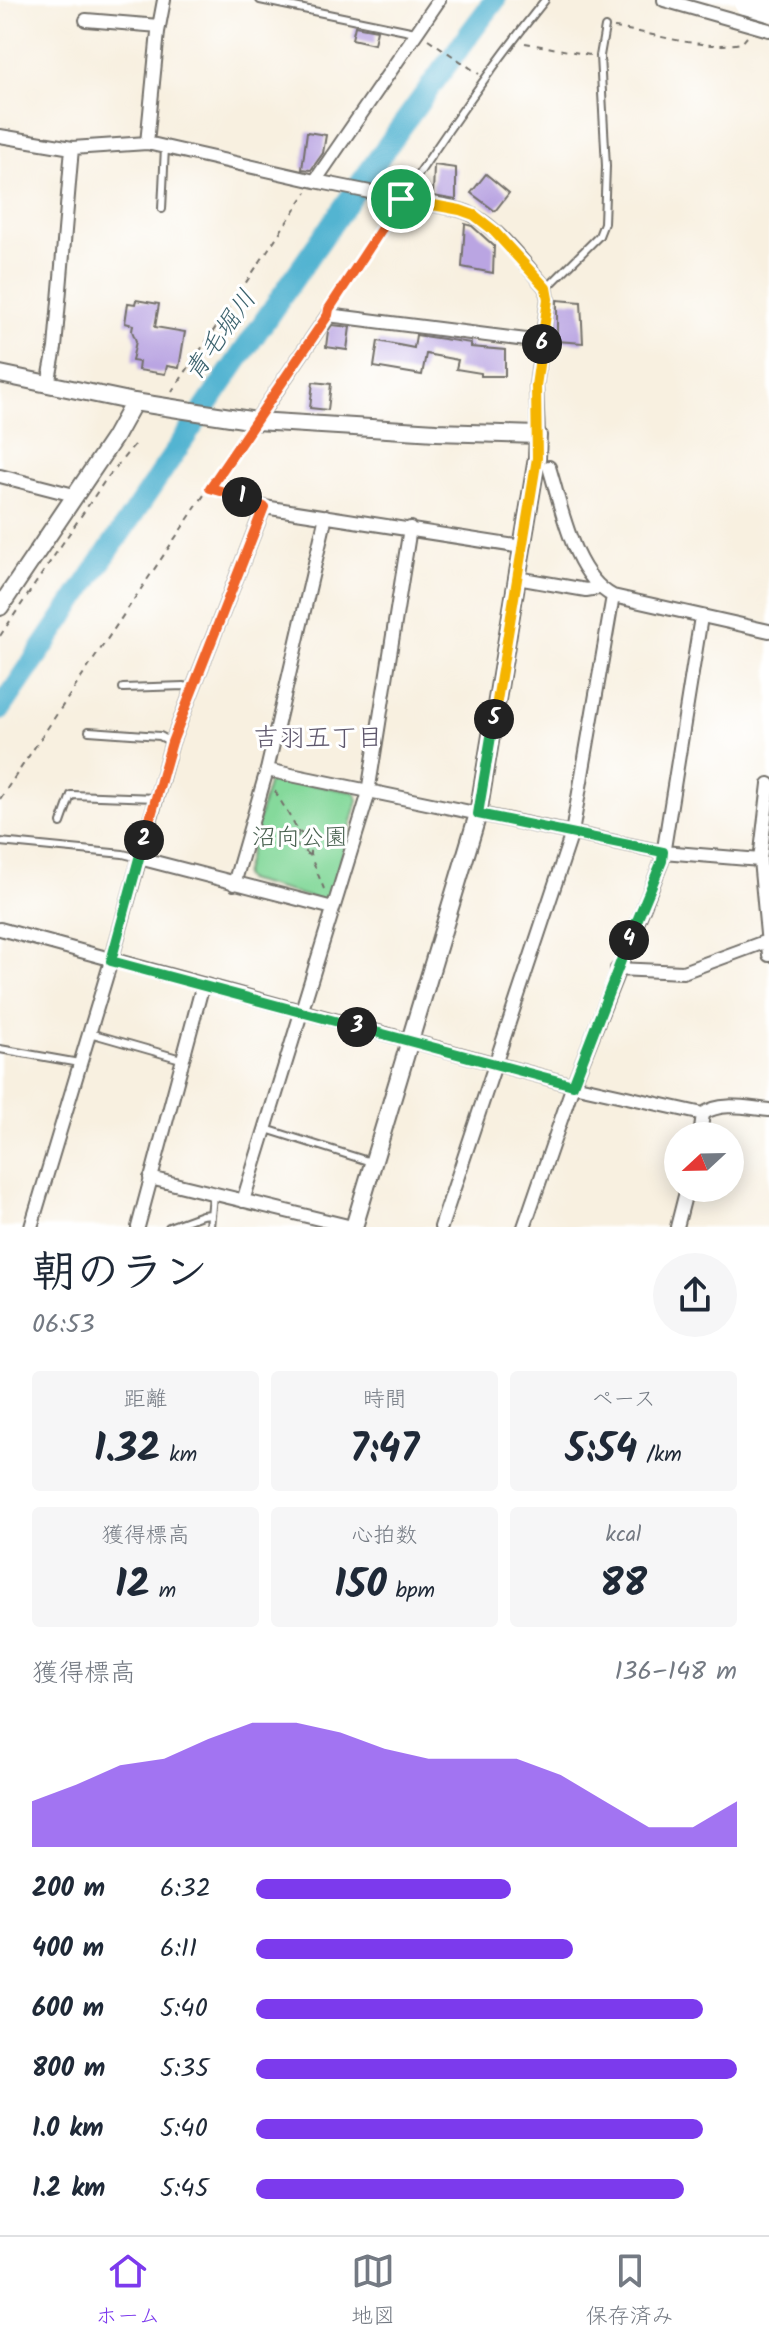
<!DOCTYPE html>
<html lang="ja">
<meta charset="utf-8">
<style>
body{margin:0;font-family:Kalam,"Klee One",sans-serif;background:#f6f6f7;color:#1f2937;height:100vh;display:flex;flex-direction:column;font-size:30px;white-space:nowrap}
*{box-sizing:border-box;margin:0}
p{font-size:26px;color:#747a83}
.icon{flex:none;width:44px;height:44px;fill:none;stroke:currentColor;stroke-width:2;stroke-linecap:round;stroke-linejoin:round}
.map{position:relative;height:1227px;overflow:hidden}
.side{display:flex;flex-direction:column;background:#fff;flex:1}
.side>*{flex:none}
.needle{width:52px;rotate:248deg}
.fabs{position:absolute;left:664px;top:1122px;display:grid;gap:16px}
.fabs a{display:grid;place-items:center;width:80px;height:80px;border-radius:50%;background:#fff;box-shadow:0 4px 20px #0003;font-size:40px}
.pin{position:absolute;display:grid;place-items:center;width:68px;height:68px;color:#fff;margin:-34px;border:4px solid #fff;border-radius:50%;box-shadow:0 2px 8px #0007}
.km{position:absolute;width:40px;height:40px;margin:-20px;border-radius:50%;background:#222;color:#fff;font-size:22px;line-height:40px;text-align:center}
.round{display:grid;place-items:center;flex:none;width:84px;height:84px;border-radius:42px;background:#f6f6f7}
.head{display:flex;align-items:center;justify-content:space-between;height:136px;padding:0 32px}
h1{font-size:44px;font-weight:700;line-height:60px}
.metrics{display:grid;grid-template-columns:repeat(3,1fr);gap:12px;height:136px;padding:8px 32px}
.metrics div{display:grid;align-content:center;border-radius:8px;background:#f6f6f7;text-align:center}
.metrics b{font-size:40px;font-weight:700}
.metrics small{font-size:22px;font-weight:400}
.metrics p{font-size:22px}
.chart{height:224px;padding:16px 32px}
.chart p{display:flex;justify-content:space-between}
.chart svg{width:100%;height:144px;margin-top:8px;fill:#7c3aed;opacity:.7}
ul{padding:0 32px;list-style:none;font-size:26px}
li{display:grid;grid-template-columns:128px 96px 1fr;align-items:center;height:60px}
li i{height:20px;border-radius:10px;background:#7c3aed}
.tabs{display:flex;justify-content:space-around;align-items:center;height:112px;border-top:2px solid #e0e1e3;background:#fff;font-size:22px;color:#747a83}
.tabs a{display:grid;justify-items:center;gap:4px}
.tabs .selected{color:#7c3aed}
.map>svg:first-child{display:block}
.green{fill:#85d99b;stroke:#588263;stroke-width:2}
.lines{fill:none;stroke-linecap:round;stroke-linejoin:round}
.river{stroke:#52b4d1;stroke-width:22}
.building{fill:#baa5e2}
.service-casing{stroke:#73706a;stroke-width:10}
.minor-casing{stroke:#73706a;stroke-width:16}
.tertiary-casing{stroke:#73706a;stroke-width:20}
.path{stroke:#73706a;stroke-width:2;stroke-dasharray:6 6;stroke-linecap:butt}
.service{stroke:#fff;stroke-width:6}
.minor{stroke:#fff;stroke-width:12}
.tertiary{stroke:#fff;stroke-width:16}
.motorway-bridge-casing{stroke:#73706a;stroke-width:26;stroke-linecap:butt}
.motorway-bridge{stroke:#fff;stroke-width:22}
.split-1-casing{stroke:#fff;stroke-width:16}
.split-2-casing{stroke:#fff;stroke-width:16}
.split-3-casing{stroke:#fff;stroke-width:16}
.split-4-casing{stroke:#fff;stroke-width:16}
.split-5-casing{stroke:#fff;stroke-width:16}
.split-6-casing{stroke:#fff;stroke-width:16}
.split-7-casing{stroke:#fff;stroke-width:16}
.split-1{stroke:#f0652b;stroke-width:10}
.split-2{stroke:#f0652b;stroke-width:10}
.split-3{stroke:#22a559;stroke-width:10}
.split-4{stroke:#22a559;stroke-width:10}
.split-5{stroke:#22a559;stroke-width:10}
.split-6{stroke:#f5b400;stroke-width:10}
.split-7{stroke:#f5b400;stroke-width:10}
.labels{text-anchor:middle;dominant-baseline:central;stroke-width:6;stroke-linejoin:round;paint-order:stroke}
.park-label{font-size:24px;fill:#465f4d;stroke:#fff}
.water-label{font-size:26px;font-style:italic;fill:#3b626d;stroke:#fff}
.neighbourhood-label{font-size:26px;fill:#5d566b;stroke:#fff}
</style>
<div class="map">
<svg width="769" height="1227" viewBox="0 0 769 1227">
<rect width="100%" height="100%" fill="#fff"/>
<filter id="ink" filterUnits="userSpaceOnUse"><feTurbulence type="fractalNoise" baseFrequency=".0125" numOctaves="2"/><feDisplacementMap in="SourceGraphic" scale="16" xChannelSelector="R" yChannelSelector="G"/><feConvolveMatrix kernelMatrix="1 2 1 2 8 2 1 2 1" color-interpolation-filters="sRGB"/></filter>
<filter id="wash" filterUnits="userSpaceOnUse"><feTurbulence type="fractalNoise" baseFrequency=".006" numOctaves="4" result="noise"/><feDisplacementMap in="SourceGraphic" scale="32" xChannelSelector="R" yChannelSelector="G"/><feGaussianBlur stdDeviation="1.8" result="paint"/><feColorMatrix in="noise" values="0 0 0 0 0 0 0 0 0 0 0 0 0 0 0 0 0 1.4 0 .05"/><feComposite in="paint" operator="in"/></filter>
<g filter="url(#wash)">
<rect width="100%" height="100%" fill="#f8f0e0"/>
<path class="green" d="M274,778L355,792L358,800L331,897L324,901L246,880L243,876L269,780Z"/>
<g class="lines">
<path class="river" d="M0,710C163,472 321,229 495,0"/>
</g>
<g id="blocks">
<path class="building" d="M355,26L377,30L374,44L352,39Z
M307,132L326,135L323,153L311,170L302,169Z
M434,165L456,168V200L433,196Z
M486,174L509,193L495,211L471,193Z
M465,224L472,226L494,246L493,273L462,267Z
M136,300L159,304L155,327L185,332L179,368L167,366L165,374L138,370L139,362L132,361L136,341L132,331L133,325L125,323L128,303L135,304Z
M557,300L581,302L583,343L557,341Z
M332,325L350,327L347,350L326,347L328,331Z
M416,335L471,343V347L505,350V376H481V373L456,369L458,360L426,354L422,375L374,367L378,341L414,348Z
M313,382L331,384L328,410L310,408Z"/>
</g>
</g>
<g filter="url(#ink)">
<use href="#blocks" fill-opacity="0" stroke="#73706a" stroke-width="2"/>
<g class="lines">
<defs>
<path id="service" d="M260,0L415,32
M162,209L165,147
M547,288L599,236L604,223L606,166L600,56L605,27
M328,315L329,309C399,204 466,98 545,0
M255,423L210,488L256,502L264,507
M123,688L184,686L192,690
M89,731L160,736L171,742
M61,823L71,795L156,798
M0,842L123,854L139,858
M90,1033L181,1059
M0,1049L79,1063
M266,1129L371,1162
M169,1227L202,1215L211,1214
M210,1227L213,1195"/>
<path id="minor" d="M664,0L769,30
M86,20L159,26
M0,136L72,148L147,143L315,181L460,210C492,218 524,264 546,288L548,299L536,386L538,435
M147,143L158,32L164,0
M315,181L439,0
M48,385L55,348L72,148
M256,421L328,315L542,342
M549,467C562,508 573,575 613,596L769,631
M0,476L74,495
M517,578L586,590L598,588
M267,770L663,852L760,860
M769,784L760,860L769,955
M139,858L333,908
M234,884L267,770L326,516
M0,929L573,1085L703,1114C721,1101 748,1108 769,1110
M617,969L683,972L767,941
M700,1136L703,1114
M150,1178L352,1227
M243,1201L367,799L410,528
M31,1227L111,961L172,742L264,507L522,547
M138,1227L203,984
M441,1227L572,833L613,596
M524,1227L573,1085L662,861L701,617
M677,1227L687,1188"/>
<path id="tertiary" d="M0,374L134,402L256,421L436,432L538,435L537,458L478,814L354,1227
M0,607L114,438L134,402"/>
</defs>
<use href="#service" class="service-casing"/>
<use href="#minor" class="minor-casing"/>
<use href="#tertiary" class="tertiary-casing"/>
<path class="path" d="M614,28C657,33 699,51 742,43L747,37
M428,39L479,74
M525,43L590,55
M172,392L307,192
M0,636L104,482L134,445
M275,791L298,831L310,840V855L324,889
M0,799L204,495
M298,831L297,846L309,855"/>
<use href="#service" class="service"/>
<use href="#minor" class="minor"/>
<use href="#tertiary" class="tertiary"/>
<defs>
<path id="motorway-bridge" d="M745,3L769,10"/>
</defs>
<use href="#motorway-bridge" class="motorway-bridge-casing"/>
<use href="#motorway-bridge" class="motorway-bridge"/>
</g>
</g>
<g class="lines" filter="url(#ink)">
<defs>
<path id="split-1" d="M242,497L210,488L328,315L329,309L401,199"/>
<path id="split-2" d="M144,840L172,742L264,507L242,497"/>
<path id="split-3" d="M144,840L111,961L357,1027"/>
<path id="split-4" d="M357,1027L573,1085L629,940"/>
<path id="split-5" d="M494,719L478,814L663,852L662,861L629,940"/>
<path id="split-6" d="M494,719L537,458L536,386L542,344"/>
<path id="split-7" d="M401,199L460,210L474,215L492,229L546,288L548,299L542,344"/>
</defs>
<use href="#split-1" class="split-1-casing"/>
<use href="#split-2" class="split-2-casing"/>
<use href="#split-3" class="split-3-casing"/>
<use href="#split-4" class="split-4-casing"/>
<use href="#split-5" class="split-5-casing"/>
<use href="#split-6" class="split-6-casing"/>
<use href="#split-7" class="split-7-casing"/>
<use href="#split-1" class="split-1"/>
<use href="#split-2" class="split-2"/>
<use href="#split-3" class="split-3"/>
<use href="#split-4" class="split-4"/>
<use href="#split-5" class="split-5"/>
<use href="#split-6" class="split-6"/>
<use href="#split-7" class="split-7"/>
</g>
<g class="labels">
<g class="park-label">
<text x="300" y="838">沼向公園</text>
</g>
<g class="water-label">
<text transform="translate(221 336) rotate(-55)">青毛堀川</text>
</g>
<g class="neighbourhood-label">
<text x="318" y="739">吉羽五丁目</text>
</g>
</g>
</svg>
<div class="fabs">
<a><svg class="needle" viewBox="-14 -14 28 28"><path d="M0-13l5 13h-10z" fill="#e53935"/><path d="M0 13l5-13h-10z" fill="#747a83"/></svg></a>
</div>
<div class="pin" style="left:401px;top:199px;background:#1e9e55"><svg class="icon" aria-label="arrive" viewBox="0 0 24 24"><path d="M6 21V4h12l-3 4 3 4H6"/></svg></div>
<b class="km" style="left:242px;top:497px">1</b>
<b class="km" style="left:144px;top:840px">2</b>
<b class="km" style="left:357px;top:1027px">3</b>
<b class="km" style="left:629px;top:940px">4</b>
<b class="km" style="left:494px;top:719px">5</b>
<b class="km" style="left:542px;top:344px">6</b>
</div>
<section class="side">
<div class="head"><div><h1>朝のラン</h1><p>06:53</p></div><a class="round"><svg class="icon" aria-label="share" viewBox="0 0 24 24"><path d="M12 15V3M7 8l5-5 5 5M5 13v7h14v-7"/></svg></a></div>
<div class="metrics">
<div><p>距離</p><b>1.32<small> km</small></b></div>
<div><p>時間</p><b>7:47</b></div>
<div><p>ペース</p><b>5:54<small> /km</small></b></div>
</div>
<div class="metrics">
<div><p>獲得標高</p><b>12<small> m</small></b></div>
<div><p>心拍数</p><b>150<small> bpm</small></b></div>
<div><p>kcal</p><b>88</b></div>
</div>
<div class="chart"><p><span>獲得標高</span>136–148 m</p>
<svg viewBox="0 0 160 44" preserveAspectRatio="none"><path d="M0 44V30L10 25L20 19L30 17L40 11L50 6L60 6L70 9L80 14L90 17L100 17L110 17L120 22L130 30L140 38L150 38L160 30V44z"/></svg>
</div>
<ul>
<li><b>200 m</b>6:32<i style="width:53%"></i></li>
<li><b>400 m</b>6:11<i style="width:66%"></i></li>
<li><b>600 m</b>5:40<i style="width:93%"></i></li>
<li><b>800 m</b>5:35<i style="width:100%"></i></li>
<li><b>1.0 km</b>5:40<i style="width:93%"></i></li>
<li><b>1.2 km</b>5:45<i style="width:89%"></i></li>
</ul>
</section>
<nav class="tabs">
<a class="selected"><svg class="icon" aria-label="home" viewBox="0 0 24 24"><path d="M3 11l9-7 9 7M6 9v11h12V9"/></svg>ホーム</a>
<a><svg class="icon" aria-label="map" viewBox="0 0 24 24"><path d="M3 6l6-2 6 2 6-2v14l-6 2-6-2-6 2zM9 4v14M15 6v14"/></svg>地図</a>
<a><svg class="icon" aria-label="saved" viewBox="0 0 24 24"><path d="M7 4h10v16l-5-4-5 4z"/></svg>保存済み</a>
</nav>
